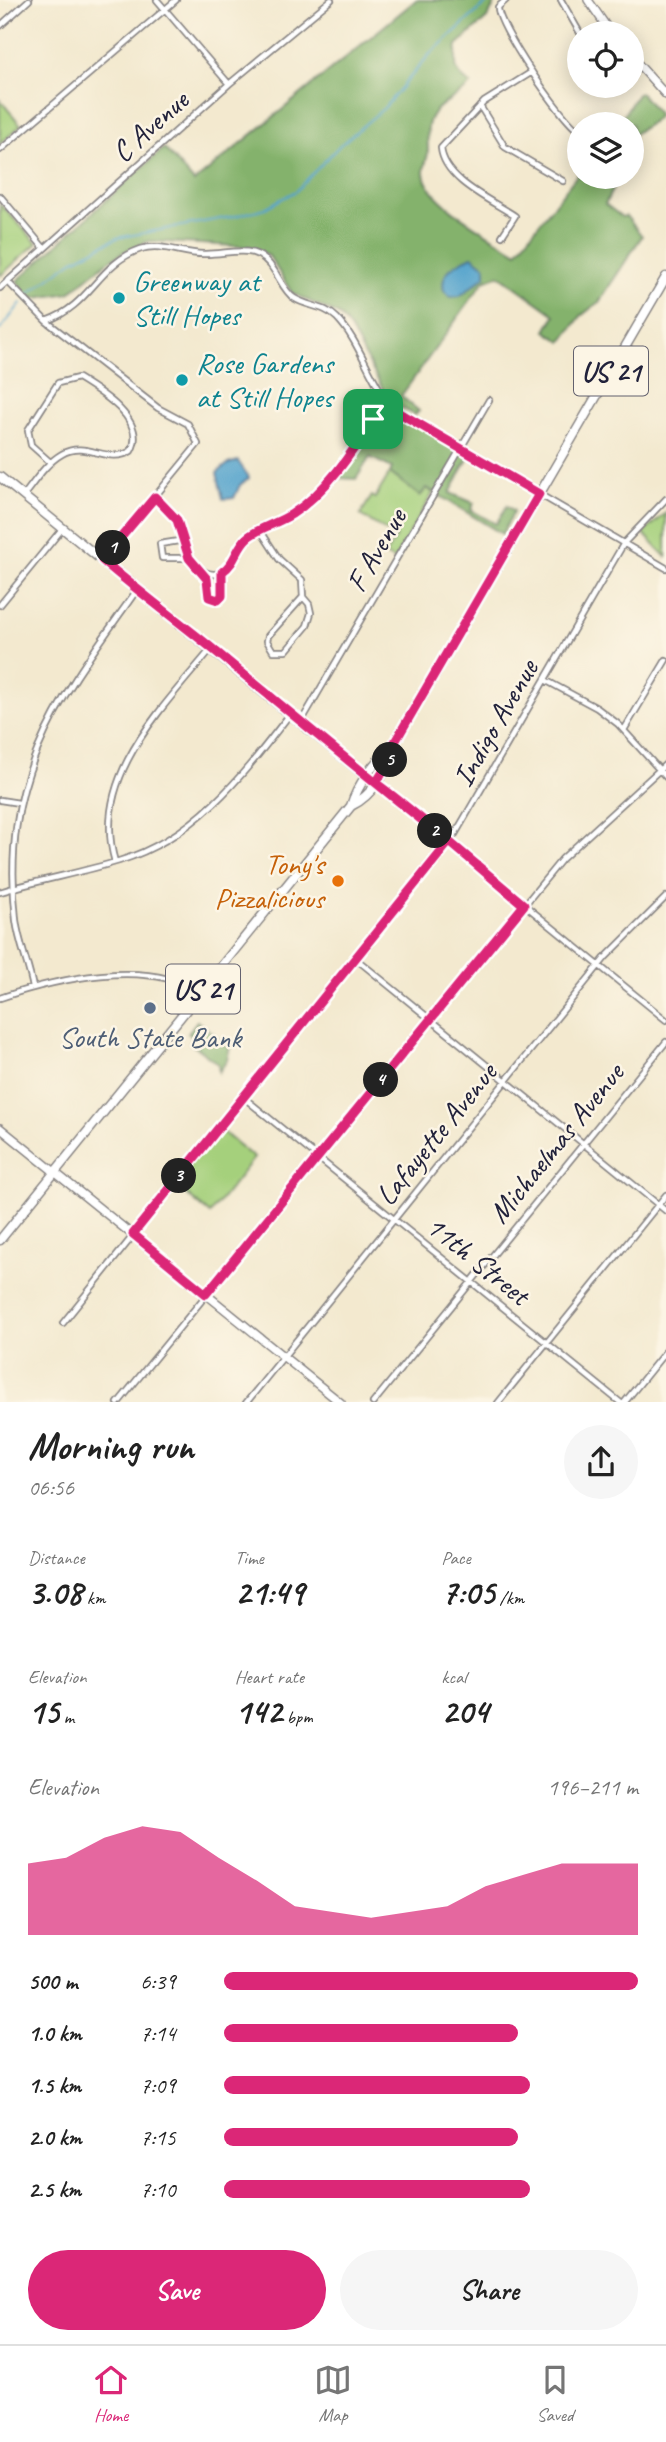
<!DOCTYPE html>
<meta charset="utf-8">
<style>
body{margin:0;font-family:Caveat,sans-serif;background:#f6f6f6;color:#222;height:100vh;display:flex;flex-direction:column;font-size:26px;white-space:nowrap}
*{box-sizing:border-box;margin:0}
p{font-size:23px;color:#767676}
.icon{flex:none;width:38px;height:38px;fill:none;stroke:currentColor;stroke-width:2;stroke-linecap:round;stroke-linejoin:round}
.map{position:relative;height:1402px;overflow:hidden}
.sheet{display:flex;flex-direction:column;background:#fff;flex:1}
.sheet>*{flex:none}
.tools{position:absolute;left:567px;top:21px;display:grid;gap:14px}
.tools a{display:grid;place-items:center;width:77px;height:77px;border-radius:50%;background:#fff;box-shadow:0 4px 18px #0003;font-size:35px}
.pin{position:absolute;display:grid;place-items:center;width:60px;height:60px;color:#fff;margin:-30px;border-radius:14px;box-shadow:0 4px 10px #0006}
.km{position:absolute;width:35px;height:35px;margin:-18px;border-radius:50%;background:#222;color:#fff;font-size:19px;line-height:35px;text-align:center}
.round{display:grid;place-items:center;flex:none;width:74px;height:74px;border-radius:37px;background:#f6f6f6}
.headline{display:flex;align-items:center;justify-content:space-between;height:119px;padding:0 28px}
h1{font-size:38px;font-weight:700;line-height:52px}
.figures{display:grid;grid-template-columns:repeat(3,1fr);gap:10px;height:119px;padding:7px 28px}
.figures div{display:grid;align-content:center}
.figures b{font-size:35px;font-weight:700}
.figures small{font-size:19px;font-weight:400}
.figures p{font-size:19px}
.chart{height:196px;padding:14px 28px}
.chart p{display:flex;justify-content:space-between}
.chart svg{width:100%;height:126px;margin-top:7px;fill:#db2777;opacity:.7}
.action{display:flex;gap:14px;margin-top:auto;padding:14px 28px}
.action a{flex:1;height:80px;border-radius:42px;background:#db2777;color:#fff;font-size:28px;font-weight:700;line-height:80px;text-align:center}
.action a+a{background:#f6f6f6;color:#222}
ul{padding:0 28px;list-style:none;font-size:23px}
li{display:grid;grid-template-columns:112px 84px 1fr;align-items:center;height:52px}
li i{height:18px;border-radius:9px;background:#db2777}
.menu{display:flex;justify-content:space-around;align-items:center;height:98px;border-top:2px solid #e0e0e0;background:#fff;font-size:19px;color:#767676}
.menu a{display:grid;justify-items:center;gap:4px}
.menu .active{color:#db2777}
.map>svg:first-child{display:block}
.green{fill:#a5d07c;stroke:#64795c;stroke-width:2}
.forest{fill:#84b26c;stroke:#536a54;stroke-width:2}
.water{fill:#52a3cc;stroke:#3a6284;stroke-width:2}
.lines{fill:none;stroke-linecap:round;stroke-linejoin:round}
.stream{stroke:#52a3cc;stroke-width:2}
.minor-casing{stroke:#8a8685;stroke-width:8}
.secondary-casing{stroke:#8a8685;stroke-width:10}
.primary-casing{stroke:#8a8685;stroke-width:11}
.minor{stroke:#fff;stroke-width:4.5}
.secondary{stroke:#fff;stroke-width:7}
.primary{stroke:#fff;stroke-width:8}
.route-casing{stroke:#fff;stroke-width:14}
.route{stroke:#db2777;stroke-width:9}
.culture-dot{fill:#0f9aa8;stroke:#fcf5e5;stroke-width:2.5}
.food-dot{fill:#e8710a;stroke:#fcf5e5;stroke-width:2.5}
.service-dot{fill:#5c6f8a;stroke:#fcf5e5;stroke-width:2.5}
.labels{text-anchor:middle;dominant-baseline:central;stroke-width:5;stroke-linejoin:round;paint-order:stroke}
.shield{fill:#fcf5e5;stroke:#63616e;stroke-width:2}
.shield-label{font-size:28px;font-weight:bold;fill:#22223b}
.street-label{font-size:30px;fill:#22223b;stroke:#fcf5e5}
.culture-label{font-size:30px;fill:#0d838f;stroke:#fcf5e5;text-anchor:start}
.food-label{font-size:30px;fill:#c56008;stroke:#fcf5e5;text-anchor:end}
.service-label{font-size:30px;fill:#4e5e75;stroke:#fcf5e5}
</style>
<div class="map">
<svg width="666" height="1403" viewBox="0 0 666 1403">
<rect width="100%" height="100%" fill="#fcf5e5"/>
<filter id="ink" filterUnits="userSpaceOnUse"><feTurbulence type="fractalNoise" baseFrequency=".0143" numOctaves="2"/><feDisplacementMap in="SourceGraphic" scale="14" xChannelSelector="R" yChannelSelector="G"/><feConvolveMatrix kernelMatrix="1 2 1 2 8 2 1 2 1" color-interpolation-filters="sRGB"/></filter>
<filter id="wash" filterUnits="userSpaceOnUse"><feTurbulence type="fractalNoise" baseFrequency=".00686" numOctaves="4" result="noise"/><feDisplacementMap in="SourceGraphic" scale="28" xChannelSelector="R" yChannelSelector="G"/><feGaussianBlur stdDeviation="1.57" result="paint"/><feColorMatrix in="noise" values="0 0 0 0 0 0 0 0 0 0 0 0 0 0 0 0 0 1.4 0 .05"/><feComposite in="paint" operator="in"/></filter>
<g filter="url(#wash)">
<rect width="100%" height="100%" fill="#f3e9cf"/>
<path class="green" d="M0,100L21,125L0,144Z
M0,204L37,243L0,276Z
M390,473L420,496L427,488L433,493L394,560L385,555L396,537L360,515L372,496L375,498Z
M666,513V557L643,533Z
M218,1128L254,1158L210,1214L173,1183Z"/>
<path class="forest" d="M416,0H497L487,18L457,45C455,64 453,74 471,84C461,97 442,100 433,114C425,125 428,139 428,151C428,158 424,165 424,172C424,201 495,238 517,252L578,174L587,178L615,177L617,181L605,204L622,217L626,216L642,236L599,302L581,316L562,342L546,331L555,315L499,275L484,281L401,396L419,411L415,415L392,403L386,395L350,328L339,315L292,293L269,256L251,247L149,241L127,250L106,263L69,293L31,299L17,281L164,148L194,182Z
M641,93L659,115C652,126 640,127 632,136V124H618L637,94Z
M388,403L398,412L470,455L450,493L474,503L471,510L496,524L507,506L514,511L502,534L427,488L420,496L390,473L392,468L370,457L356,479L339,478L382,420Z
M197,1021L214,1034L223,1045L230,1046L227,1060L219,1072L218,1064L190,1043L193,1038L188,1033Z"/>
<path class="water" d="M472,256L485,266V276L460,296L451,297L444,291C439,271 457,263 472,256Z
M238,461L249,478L240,485L234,498L223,499L217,473L228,464Z"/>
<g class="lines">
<path class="stream" d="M27,295L72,261L117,238L236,216L265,208L296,191L339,146L384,108L430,54L490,0
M0,330L21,303"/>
</g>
</g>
<g filter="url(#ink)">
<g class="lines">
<defs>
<path id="minor" d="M157,0L229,84
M506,0L498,7C497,25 562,121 579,131
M561,0L580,33
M0,26L29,0
M480,106L505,147L563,181
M0,150L176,0
M0,196L43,247
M502,236L515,216C491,200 444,180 441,148L484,102L532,72
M7,281L46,321C92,305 97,264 141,249C162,242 184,255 205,254C234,254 257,241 275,272C280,280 286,293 294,298C308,307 324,305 337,318C363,345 370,386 398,412L666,568
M0,288L229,84L331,0
M46,321L158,408L188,424L198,444L103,560
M24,495C35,481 46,463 62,454C86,440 108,465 131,451C148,421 101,392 78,378L58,383L28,430L31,445L50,462
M155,497C167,506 177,516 182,530C187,545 186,563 203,571C229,585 234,549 248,537C263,526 281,523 296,512C335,482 361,440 384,398
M260,530L279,559L302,580L303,597L309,604L311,613L307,626L286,651H273L267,641L268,636L303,597
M185,540L160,544L162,558H189
M202,572L207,579L209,597L213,600L222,596V572
M0,605L62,529
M545,680L597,708L618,724L666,777
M301,722L489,400
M624,730L666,660
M376,784L666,1020
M0,800L19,803
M115,862C90,778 162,709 211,649
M0,892C39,880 80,873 119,861C196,838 243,775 290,714
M355,958L666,1211
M33,988C29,965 19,944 16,920C0,775 57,702 137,590
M0,998C53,980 149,957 199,993
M243,1097L621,1403
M63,1323L454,836L624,543L666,499
M118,1403L562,859L666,764
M246,1403L605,958L666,897
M373,1403L666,1042
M498,1403L666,1195
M624,1403L666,1351"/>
<path id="secondary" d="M588,0L611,33
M632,57L666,95
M0,1128L341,1403"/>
<path id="primary" d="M0,477L376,784
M351,806C372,796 389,770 392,747
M0,1240L351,806C357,786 375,760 392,747L666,277"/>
</defs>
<use href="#minor" class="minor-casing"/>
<use href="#secondary" class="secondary-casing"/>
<use href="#primary" class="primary-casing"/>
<use href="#minor" class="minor"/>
<use href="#secondary" class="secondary"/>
<use href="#primary" class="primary"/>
</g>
</g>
<g class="lines" filter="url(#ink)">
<defs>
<path id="route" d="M373,419C352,453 326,492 292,514C278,523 261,527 248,537C236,547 236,563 222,572V596L218,600L209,597L207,579L189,558L177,520L155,497L102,560C139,592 177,620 214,650C292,714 370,779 449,842L133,1234L206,1294L524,905C475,864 427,821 376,783L390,761L392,747L539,494L398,412L384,398L373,419"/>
</defs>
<use href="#route" class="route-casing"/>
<use href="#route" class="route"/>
</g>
<g class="culture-dot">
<circle cx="119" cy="298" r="7"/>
<circle cx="182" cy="380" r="7"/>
</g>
<circle class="food-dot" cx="338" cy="881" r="7"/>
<circle class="service-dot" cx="150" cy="1008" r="7"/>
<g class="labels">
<g class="shield">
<rect x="574" y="346.5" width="74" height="49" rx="5"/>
<rect x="166" y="964.5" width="74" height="49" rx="5"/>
</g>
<g class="shield-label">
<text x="611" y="371">US 21</text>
<text x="203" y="989">US 21</text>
</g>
<g class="street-label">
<text transform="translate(150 126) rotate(-42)">C Avenue</text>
<text transform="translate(376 550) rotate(-60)">F Avenue</text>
<text transform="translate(495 723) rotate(-60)">Indigo Avenue</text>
<text transform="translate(436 1134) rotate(-51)">Lafayette Avenue</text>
<text transform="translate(556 1143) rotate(-51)">Michaelmas Avenue</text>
<text transform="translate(478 1260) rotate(39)">11th Street</text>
</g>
<g class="culture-label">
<text x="133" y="281">Greenway at<tspan x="133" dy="34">Still Hopes</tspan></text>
<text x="196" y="363">Rose Gardens<tspan x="196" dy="34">at Still Hopes</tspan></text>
</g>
<g class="food-label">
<text x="324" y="864">Tony's<tspan x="324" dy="34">Pizzalicious</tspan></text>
</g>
<g class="service-label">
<text x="150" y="1037">South State Bank</text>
</g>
</g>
</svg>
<div class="tools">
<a><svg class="icon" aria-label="locate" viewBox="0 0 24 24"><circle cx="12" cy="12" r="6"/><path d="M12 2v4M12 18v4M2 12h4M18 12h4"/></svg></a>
<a><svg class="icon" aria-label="layers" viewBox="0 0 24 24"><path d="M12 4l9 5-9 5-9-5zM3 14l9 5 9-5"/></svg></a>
</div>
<div class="pin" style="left:373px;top:419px;background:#1e9e55"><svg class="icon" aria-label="arrive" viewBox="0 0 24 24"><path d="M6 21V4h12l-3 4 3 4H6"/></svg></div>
<b class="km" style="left:113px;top:548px">1</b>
<b class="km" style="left:435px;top:831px">2</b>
<b class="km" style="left:179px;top:1176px">3</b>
<b class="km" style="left:381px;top:1080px">4</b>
<b class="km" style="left:390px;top:760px">5</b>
</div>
<section class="sheet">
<div class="headline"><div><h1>Morning run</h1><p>06:56</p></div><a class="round"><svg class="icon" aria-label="share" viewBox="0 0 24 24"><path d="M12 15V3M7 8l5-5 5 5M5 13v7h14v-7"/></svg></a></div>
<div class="figures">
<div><p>Distance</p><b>3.08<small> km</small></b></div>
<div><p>Time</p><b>21:49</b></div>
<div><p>Pace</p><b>7:05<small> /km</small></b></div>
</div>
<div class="figures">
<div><p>Elevation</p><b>15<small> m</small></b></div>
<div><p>Heart rate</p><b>142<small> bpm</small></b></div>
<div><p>kcal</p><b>204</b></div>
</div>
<div class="chart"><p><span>Elevation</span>196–211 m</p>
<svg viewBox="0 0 160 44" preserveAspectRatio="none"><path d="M0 44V19L10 17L20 10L30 6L40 8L50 17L60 25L70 34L80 36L90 38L100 36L110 34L120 27L130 23L140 19L150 19L160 19V44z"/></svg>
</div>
<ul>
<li><b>500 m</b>6:39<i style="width:100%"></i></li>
<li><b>1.0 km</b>7:14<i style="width:71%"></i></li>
<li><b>1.5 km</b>7:09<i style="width:74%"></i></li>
<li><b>2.0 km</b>7:15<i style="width:71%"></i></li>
<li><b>2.5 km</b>7:10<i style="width:74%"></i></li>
</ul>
<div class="action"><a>Save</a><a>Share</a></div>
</section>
<nav class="menu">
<a class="active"><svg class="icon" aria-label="home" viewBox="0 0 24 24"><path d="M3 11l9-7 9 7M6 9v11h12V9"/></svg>Home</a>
<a><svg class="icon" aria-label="map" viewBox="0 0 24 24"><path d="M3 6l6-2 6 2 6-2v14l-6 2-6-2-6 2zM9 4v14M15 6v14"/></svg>Map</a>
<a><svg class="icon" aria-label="saved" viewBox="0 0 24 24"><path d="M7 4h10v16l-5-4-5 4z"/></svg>Saved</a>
</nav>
